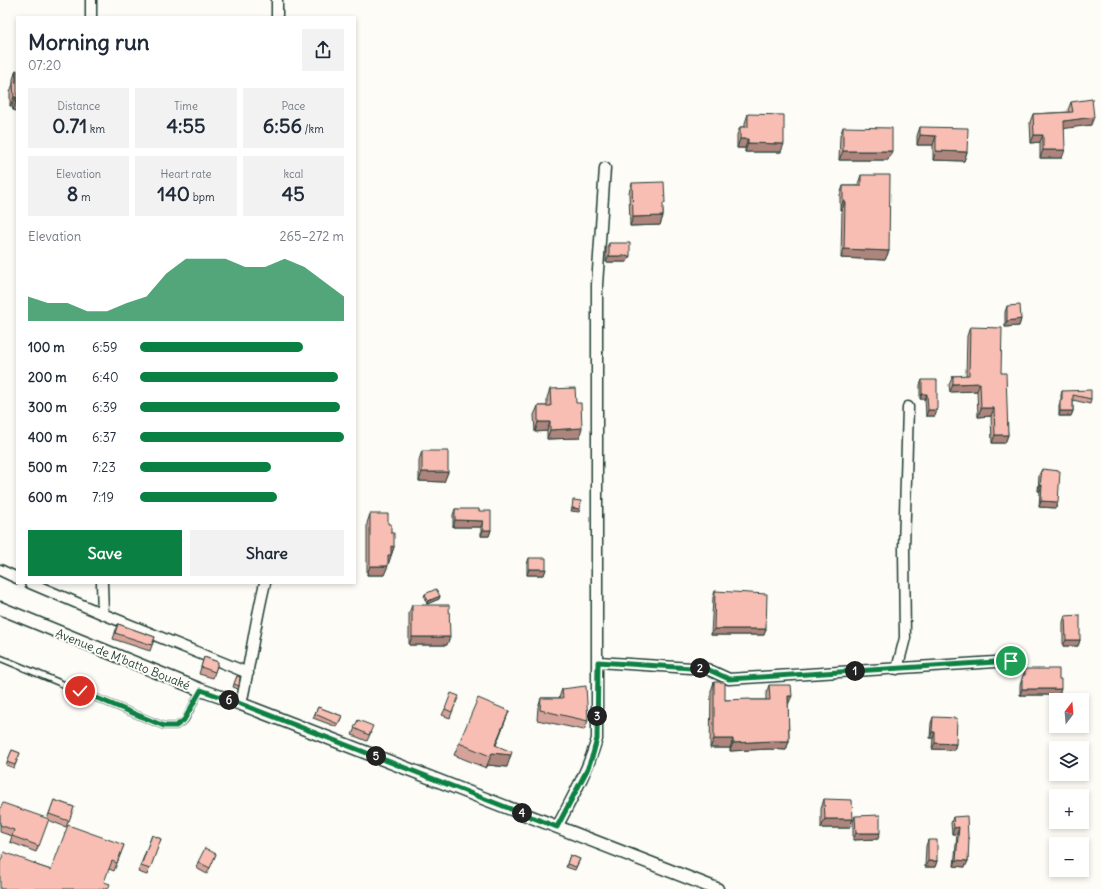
<!DOCTYPE html>
<meta charset="utf-8">
<style>
body{margin:0;font-family:Delius,sans-serif;background:#f2f2f3;color:#1f2937;height:100vh;display:flex;flex-direction:column;font-size:15px;white-space:nowrap}
*{box-sizing:border-box;margin:0}
p{font-size:13px;color:#747a83}
.icon{flex:none;width:22px;height:22px;fill:none;stroke:currentColor;stroke-width:2;stroke-linecap:round;stroke-linejoin:round}
.map{position:relative;flex:1;overflow:hidden}
.side{position:absolute;left:16px;top:16px;width:340px;height:568px;display:flex;flex-direction:column;background:#fff;border-radius:0px;box-shadow:0 2px 6px #0003}
.side>*{flex:none}
.needle{width:26px;rotate:16deg}
.fabs{position:absolute;left:1049px;top:693px;display:grid;gap:8px}
.fabs a{display:grid;place-items:center;width:40px;height:40px;border-radius:0px;background:#fff;box-shadow:0 2px 6px #0003;font-size:20px}
.pin{position:absolute;display:grid;place-items:center;width:34px;height:34px;color:#fff;margin:-17px;border:2px solid #fff;border-radius:50%;box-shadow:0 1px 4px #0007}
.km{position:absolute;width:20px;height:20px;margin:-10px;border-radius:50%;background:#222;color:#fff;font-size:11px;line-height:20px;text-align:center}
.round{display:grid;place-items:center;flex:none;width:42px;height:42px;border-radius:0px;background:#f2f2f3}
.headline{display:flex;align-items:center;justify-content:space-between;height:68px;padding:0 12px}
h1{font-size:22px;font-weight:700;line-height:30px}
.figures{display:grid;grid-template-columns:repeat(3,1fr);gap:6px;height:68px;padding:4px 12px}
.figures div{display:grid;align-content:center;border-radius:0px;background:#f2f2f3;text-align:center}
.figures b{font-size:20px;font-weight:700}
.figures small{font-size:11px;font-weight:400}
.figures p{font-size:11px}
.chart{height:112px;padding:8px 12px}
.chart p{display:flex;justify-content:space-between}
.chart svg{width:100%;height:72px;margin-top:4px;fill:#0b8043;opacity:.7}
.button{display:flex;gap:8px;margin-top:auto;padding:8px 12px}
.button a{flex:1;height:46px;border-radius:0px;background:#0b8043;color:#fff;font-size:16px;font-weight:700;line-height:46px;text-align:center}
.button a+a{background:#f2f2f3;color:#1f2937}
ul{padding:0 12px;list-style:none;font-size:13px}
li{display:grid;grid-template-columns:64px 48px 1fr;align-items:center;height:30px}
li i{height:10px;border-radius:5px;background:#0b8043}
.map>svg:first-child{display:block}
.lines{fill:none;stroke-linecap:round;stroke-linejoin:round}
.service-casing{stroke:#1f3d34;stroke-width:8}
.minor-casing{stroke:#1f3d34;stroke-width:13}
.tertiary-casing{stroke:#1f3d34;stroke-width:15}
.service{stroke:#fdfcf7;stroke-width:5}
.minor{stroke:#fdfcf7;stroke-width:10}
.tertiary{stroke:#fdfcf7;stroke-width:12}
.wall{fill:#d6a39a;stroke:#1f3d34}
.shaded-wall{fill:#ae857d;stroke:#1f3d34}
.building{fill:#f9beb3;stroke:#1f3d34}
.route-casing{stroke:#fff;stroke-width:8}
.route{stroke:#0b8043;stroke-width:5}
.labels{text-anchor:middle;dominant-baseline:central;stroke-width:4;stroke-linejoin:round;paint-order:stroke}
.street-label{font-size:12px;fill:#1f3d34;stroke:#fdfcf7}
</style>
<div class="map">
<svg width="1101" height="889" viewBox="0 0 1101 889">
<rect width="100%" height="100%" fill="#fdfcf7"/>
<filter id="ink" filterUnits="userSpaceOnUse"><feTurbulence type="fractalNoise" baseFrequency=".025" numOctaves="2"/><feDisplacementMap in="SourceGraphic" scale="8" xChannelSelector="R" yChannelSelector="G"/><feConvolveMatrix kernelMatrix="1 2 1 2 8 2 1 2 1" color-interpolation-filters="sRGB"/></filter>
<g filter="url(#ink)">
<g class="lines">
<defs>
<path id="service" d="M0,658L164,726H176L185,720L200,691"/>
<path id="minor" d="M91,0V17
M277,17V0
M0,570L17,578
M30,583L103,614L248,673
M102,583L103,614
M598,662L707,669L729,679L1011,661
M897,669L905,638L904,549L908,407
M241,704C250,664 255,623 265,583
M557,827C572,798 588,770 597,739V285L605,168"/>
<path id="tertiary" d="M0,608L201,690L241,704L717,889"/>
</defs>
<use href="#service" class="service-casing"/>
<use href="#minor" class="minor-casing"/>
<use href="#tertiary" class="tertiary-casing"/>
<use href="#service" class="service"/>
<use href="#minor" class="minor"/>
<use href="#tertiary" class="tertiary"/>
</g>
<path class="wall" d="M16,70L17,111L13,110L12,106H10V92L13,84V79Z
M1071,102L1091,125L1064,128L1062,158H1040V142L1031,143L1030,122L1033,114L1069,112L1068,110Z
M748,114L781,152H745V148H737V135L740,127H745V123Z
M843,127L888,160H839L840,136Z
M920,127L967,152L964,161L933,160V145H917V136Z
M861,175L889,251L885,260L841,258L842,210H840V195L843,186H858V184Z
M632,183L663,209V216L660,225L630,226L629,192Z
M609,243L627,262H606V249Z
M1007,306L1021,319L1019,326L1005,327V312Z
M970,327L1001,373L1008,435L1005,443H992L991,416L978,417L977,391L950,392L949,385L953,376H966L967,336Z
M922,380L937,410L935,416H926L925,399H920V385Z
M550,389L576,403L579,438L547,439V431L535,432L534,415L538,406H547V398Z
M1062,391L1091,399L1090,404L1073,400V411L1071,416H1059V405L1061,400V395Z
M422,451L448,472L444,482L419,481V460Z
M1042,469L1056,508L1039,507L1040,491H1038L1039,475Z
M455,509L479,511L491,530L489,536H481V527H453V515Z
M370,514L388,524L391,533L394,547L384,575H367V523Z
M529,558L546,569L544,575H527V564Z
M715,591L766,629L764,635H711L713,597Z
M425,594L440,596L439,599L427,604L424,597Z
M412,605L447,645H409V613Z
M1065,616L1080,640L1078,646H1063V622Z
M118,624L155,637L150,651L113,639Z
M204,657L218,662L213,678L199,674Z
M1025,669L1059,695H1020V685Z
M237,676L239,686L238,689L233,687Z
M714,682L725,700H766V694L769,685L788,704L789,741L786,750L769,749L730,751V748H710L711,691Z
M562,689L588,721L584,730L537,720L538,707L541,698H559Z
M456,702L450,718L442,715L445,709Z
M318,707L342,716L337,727L313,718Z
M509,711L495,746L507,767L488,765L486,768L454,755L459,743Z
M933,717L956,744L954,750L932,749L933,738H930L931,723Z
M358,720L371,732L367,741L352,735Z
M12,750L20,753L14,768L6,765Z
M824,799L849,828H821V809Z
M54,800L74,807L66,827L48,820L36,852L10,842L12,836L0,832V809L47,819Z
M855,816L878,839L853,840V822Z
M953,817L968,838V861L965,867L954,866L957,834H952L951,823Z
M152,835L161,839L147,875L138,872Z
M928,840L937,861L935,867H925L926,846Z
M124,845L114,871L109,869L0,889L36,865L51,870Z
M216,854L207,874L196,868L198,862Z
M570,855L580,859L575,870L566,867Z"/>
<path class="shaded-wall" d="M14,97H16L12,106H10Z
M16,101H17V111L13,110Z
M1094,117L1091,125L1061,129L1064,121Z
M920,135L936,136L933,145H917Z
M1034,135H1043L1040,142L1031,143Z
M740,139H748L745,148H737Z
M748,143L784,144L781,152H745Z
M1043,150H1065L1062,158H1040Z
M843,151H892L888,160H839Z
M936,151L967,152L964,161L933,160Z
M843,201H845L842,210H840Z
M663,216L660,225L630,226L633,217Z
M844,249L889,251L885,260L841,258Z
M609,256H630L627,262H606Z
M1021,319L1019,326L1005,327L1007,321Z
M980,383L977,391L950,392L953,384Z
M922,394H927L925,399H920Z
M981,408H994L991,416L978,417Z
M928,410H937L935,416H926Z
M1060,411H1073L1071,416H1059Z
M538,422H550L547,431L535,432Z
M582,428L579,438L547,439L550,430Z
M995,435H1008L1005,443H992Z
M422,472H448L444,482L419,481Z
M1040,485H1042L1040,491H1038Z
M1041,501L1058,502L1056,508L1039,507Z
M572,508L580,509L579,512L571,511Z
M455,520L483,521L481,527H453Z
M483,530H491L489,536H481Z
M391,546L394,547L388,565H385Z
M370,566H388L384,575H367Z
M529,569H546L544,575H527Z
M440,596L439,599L427,604L428,601Z
M714,629H766L764,635H711Z
M412,637H450L447,645H409Z
M1066,640H1080L1078,646H1063Z
M1022,689H1061L1059,695H1020Z
M788,696H792L788,705Z
M509,711L493,753L511,755L507,767L488,765L486,768Z
M932,732H935L933,738H930Z
M714,739H733L730,748H710Z
M772,741H789L786,750L769,749L730,751L733,743Z
M935,743L956,744L954,750L932,749Z
M825,819H853L849,828H821Z
M959,827L957,834H952L954,828Z
M856,833H880L878,839L853,840Z
M956,860L968,861L965,867L954,866Z
M928,861H937L935,867H925Z"/>
<path class="building" d="M16,70H17V101H16V97H14L13,83L16,82Z
M1092,99L1094,117L1064,121L1065,150H1043V135H1034L1033,114L1073,112L1071,102Z
M748,114L784,115V144L748,143V139H740V127H748Z
M843,127L892,128V151H843Z
M920,127L968,128L967,152L936,151V136L920,135Z
M861,175H890L889,251L844,249L845,201H843V186H861Z
M664,182L665,203H663V216L633,217L632,183Z
M609,243H630V256H609Z
M1020,305L1021,319L1007,321V306Z
M970,327L1002,328L1001,373H1006L1008,435H995L994,408H981L980,383L953,384V376L969,375Z
M922,380H937V410H928L927,394H922Z
M575,388L576,403H581L582,428L550,430V422H538V406H551L550,389Z
M1091,390V399L1073,395V411H1060V400H1062V391Z
M422,451H448V472H422Z
M1042,469L1060,471L1058,502L1041,501L1042,485H1040Z
M573,500L581,501L580,509L572,508Z
M455,509H479V511H491V530H483V521L455,520Z
M370,514H388V524H391V533H394V547L391,546V555H388V566H370Z
M529,558H546V569H529Z
M436,589L440,596L428,601L425,594Z
M715,591L767,594L766,629H714Z
M412,605H449L450,637H412Z
M1080,615V640H1066L1065,616Z
M118,624L155,637L152,645L115,633Z
M204,657L218,662L215,672L201,667Z
M1025,669H1059V679H1061V689H1022V679L1023,675H1025Z
M237,676L240,677L239,686L234,684Z
M714,682H725V700L750,699L751,700H770L769,685H791L792,696H788L789,741H772L733,743V739H714Z
M586,686L588,721L540,710L541,698H563L562,689Z
M451,693L459,696L452,712L445,709Z
M478,698L509,711L495,745L512,752L511,755L492,753L490,756L459,743Z
M318,707L342,716L338,724L315,714Z
M933,717L957,718L956,744L935,743V732H932Z
M358,720L373,726L369,735L354,728Z
M12,750L20,753L15,765L7,762Z
M824,799L852,800L853,819H825Z
M54,800L74,807L69,821L49,814Z
M3,803L49,819L39,846L12,836L14,830L0,825V809Z
M880,815V833H856L855,816Z
M967,816L968,838H969L968,861L956,860L959,827L954,828L953,817Z
M68,825L124,845L117,863L112,861L104,882L110,884L108,889H0V863L4,852L36,864V865L51,870Z
M152,835L161,839L150,869L141,866Z
M928,840H937V861H928Z
M205,848L216,854L210,868L198,862Z
M570,855L580,859L576,867L567,864Z"/>
</g>
<g class="lines" filter="url(#ink)">
<defs>
<path id="route" d="M80,691L164,726H176L184,720L201,690L241,704L557,827L587,770L593,754L597,739L598,662L707,669L729,679L1011,661"/>
</defs>
<use href="#route" class="route-casing"/>
<use href="#route" class="route"/>
</g>
<g class="labels">
<g class="street-label">
<text transform="translate(123 659) rotate(22)">Avenue de M'batto Bouaké</text>
</g>
</g>
</svg>
<div class="fabs">
<a><svg class="needle" viewBox="-14 -14 28 28"><path d="M0-13l5 13h-10z" fill="#e53935"/><path d="M0 13l5-13h-10z" fill="#747a83"/></svg></a>
<a><svg class="icon" aria-label="layers" viewBox="0 0 24 24"><path d="M12 4l9 5-9 5-9-5zM3 14l9 5 9-5"/></svg></a>
<a>+</a>
<a>−</a>
</div>
<div class="pin" style="left:1011px;top:661px;background:#1e9e55"><svg class="icon" aria-label="arrive" viewBox="0 0 24 24"><path d="M6 21V4h12l-3 4 3 4H6"/></svg></div>
<div class="pin" style="left:80px;top:691px;background:#d93025"><svg class="icon" aria-label="check" viewBox="0 0 24 24"><path d="M5 12l5 5 9-10"/></svg></div>
<b class="km" style="left:855px;top:671px">1</b>
<b class="km" style="left:700px;top:668px">2</b>
<b class="km" style="left:597px;top:716px">3</b>
<b class="km" style="left:522px;top:813px">4</b>
<b class="km" style="left:376px;top:756px">5</b>
<b class="km" style="left:229px;top:700px">6</b>
<section class="side">
<div class="headline"><div><h1>Morning run</h1><p>07:20</p></div><a class="round"><svg class="icon" aria-label="share" viewBox="0 0 24 24"><path d="M12 15V3M7 8l5-5 5 5M5 13v7h14v-7"/></svg></a></div>
<div class="figures">
<div><p>Distance</p><b>0.71<small> km</small></b></div>
<div><p>Time</p><b>4:55</b></div>
<div><p>Pace</p><b>6:56<small> /km</small></b></div>
</div>
<div class="figures">
<div><p>Elevation</p><b>8<small> m</small></b></div>
<div><p>Heart rate</p><b>140<small> bpm</small></b></div>
<div><p>kcal</p><b>45</b></div>
</div>
<div class="chart"><p><span>Elevation</span>265–272 m</p>
<svg viewBox="0 0 160 44" preserveAspectRatio="none"><path d="M0 44V29L10 33L20 33L30 38L40 38L50 33L60 29L70 15L80 6L90 6L100 6L110 11L120 11L130 6L140 11L150 20L160 29V44z"/></svg>
</div>
<ul>
<li><b>100 m</b>6:59<i style="width:80%"></i></li>
<li><b>200 m</b>6:40<i style="width:97%"></i></li>
<li><b>300 m</b>6:39<i style="width:98%"></i></li>
<li><b>400 m</b>6:37<i style="width:100%"></i></li>
<li><b>500 m</b>7:23<i style="width:64%"></i></li>
<li><b>600 m</b>7:19<i style="width:67%"></i></li>
</ul>
<div class="button"><a>Save</a><a>Share</a></div>
</section>
</div>
